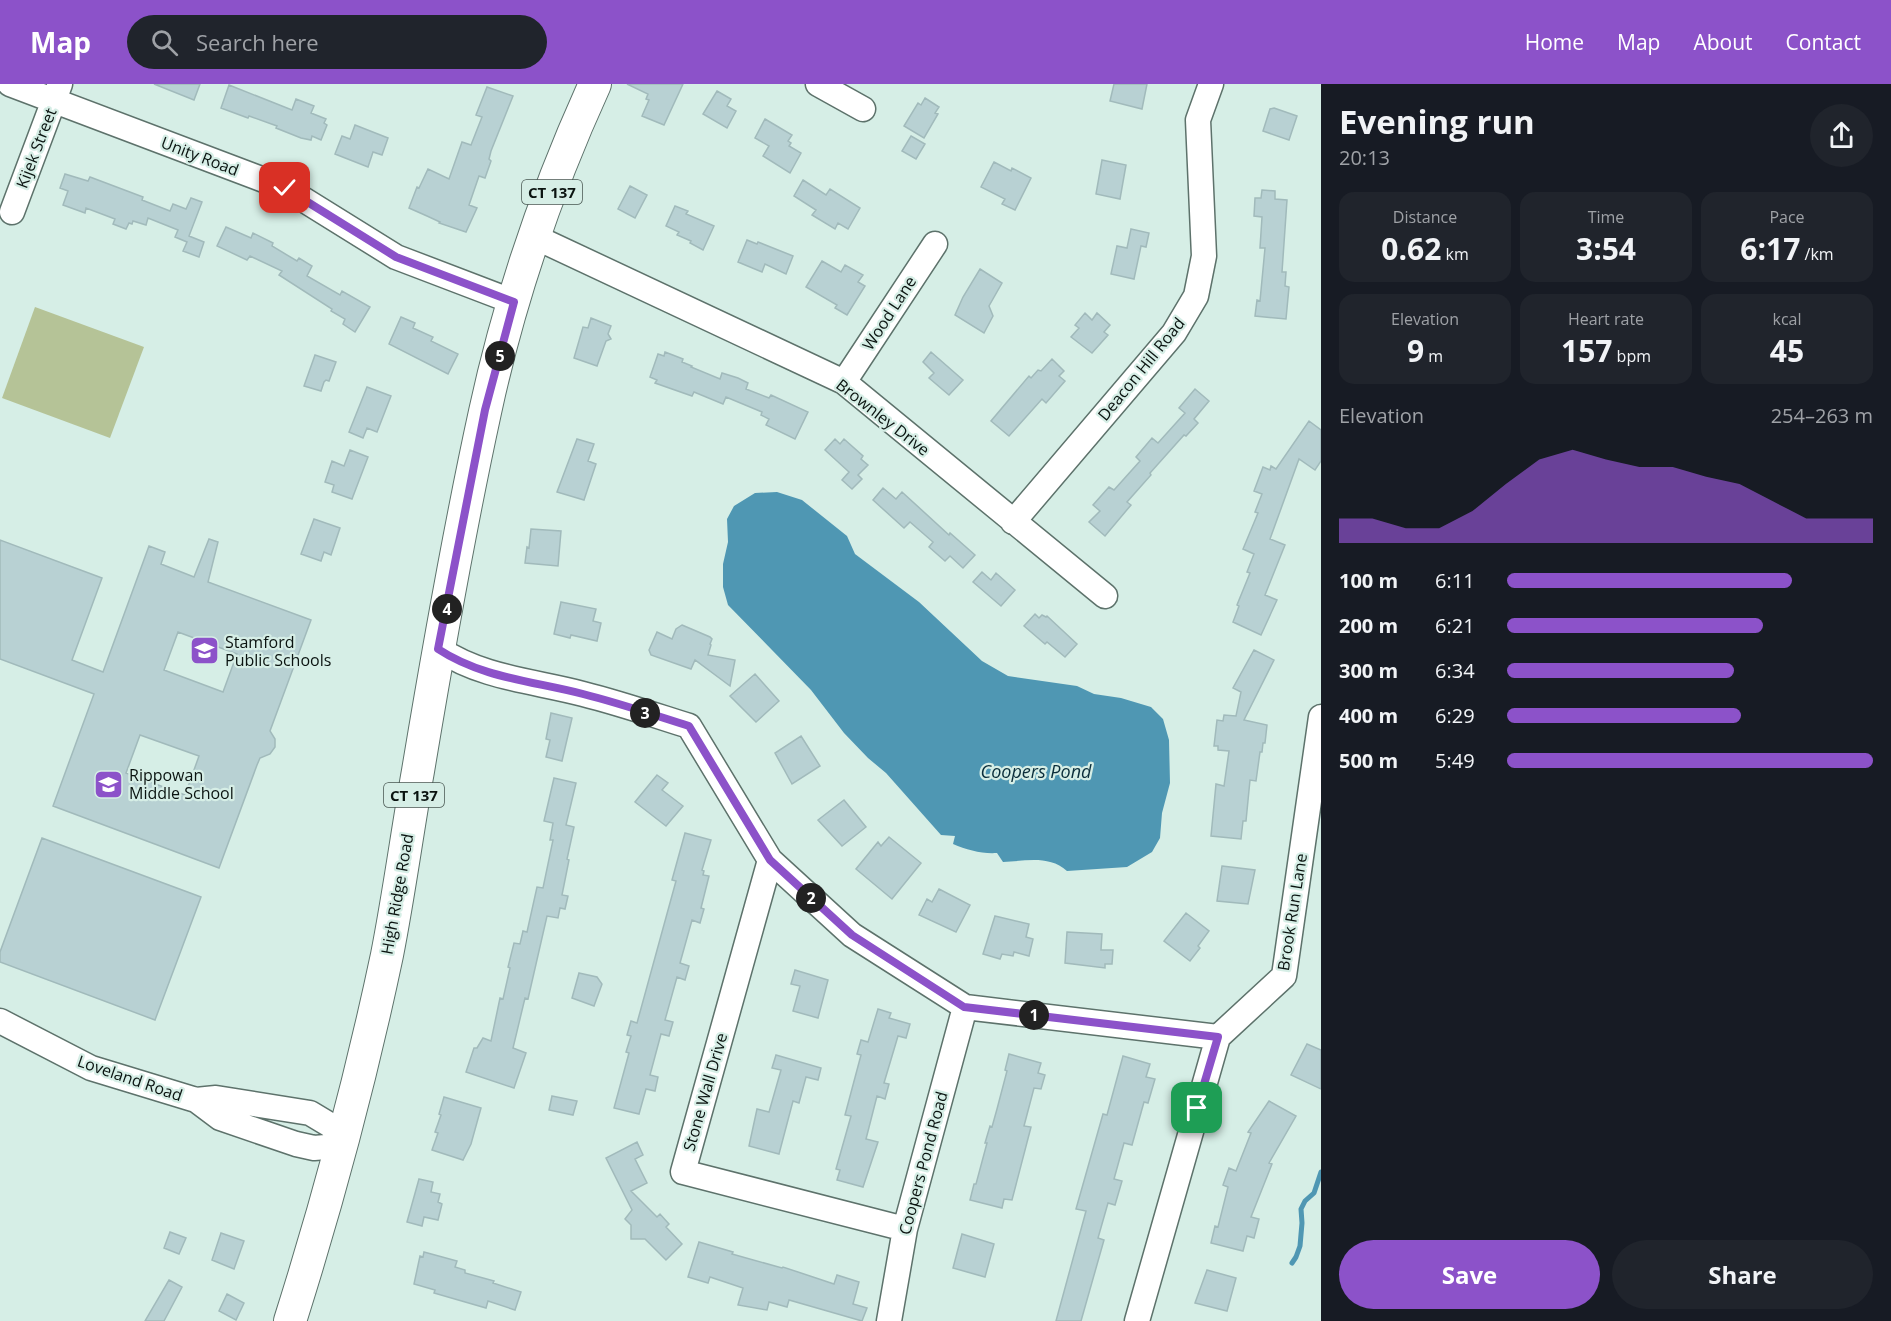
<!DOCTYPE html>
<meta charset="utf-8">
<style>
body{margin:0;font-family:"Open Sans",sans-serif;background:#20242c;color:#f1f3f6;height:100vh;display:flex;flex-direction:column;font-size:22px;white-space:nowrap}
*{box-sizing:border-box;margin:0}
p{font-size:20px;color:#9ea1a6}
.icon{flex:none;width:33px;height:33px;fill:none;stroke:currentColor;stroke-width:2;stroke-linecap:round;stroke-linejoin:round}
.map{position:relative;flex:1;overflow:hidden}
.drawer{display:flex;flex-direction:column;background:#171b24;width:570px}
.drawer>*{flex:none}
.pin{position:absolute;display:grid;place-items:center;width:51px;height:51px;color:#fff;margin:-26px;border-radius:12px;box-shadow:0 3px 9px #0006}
.km{position:absolute;width:30px;height:30px;margin:-15px;border-radius:50%;background:#222;color:#fff;font-size:16px;line-height:30px;text-align:center}
.round{display:grid;place-items:center;flex:none;width:63px;height:63px;border-radius:32px;background:#20242c}
.head{display:flex;align-items:center;justify-content:space-between;height:102px;padding:0 18px}
h1{font-size:33px;font-weight:700;line-height:45px}
.figures{display:grid;grid-template-columns:repeat(3,1fr);gap:9px;height:102px;padding:6px 18px}
.figures div{display:grid;align-content:center;border-radius:15px;background:#20242c;text-align:center}
.figures b{font-size:30px;font-weight:700}
.figures small{font-size:16px;font-weight:400}
.figures p{font-size:16px}
.chart{height:168px;padding:12px 18px}
.chart p{display:flex;justify-content:space-between}
.chart svg{width:100%;height:108px;margin-top:6px;fill:#8c52c9;opacity:.7}
.cta{display:flex;gap:12px;margin-top:auto;padding:12px 18px}
.cta a{flex:1;height:69px;border-radius:36px;background:#8c52c9;color:#fff;font-size:24px;font-weight:700;line-height:69px;text-align:center}
.cta a+a{background:#20242c;color:#f1f3f6}
ul{padding:0 18px;list-style:none;font-size:20px}
li{display:grid;grid-template-columns:96px 72px 1fr;align-items:center;height:45px}
li i{height:15px;border-radius:8px;background:#8c52c9}
header{display:flex;align-items:center;gap:36px;box-sizing:border-box;height:84px;padding:0 30px;background:#8c52c9;color:#fff}
header strong{font-size:28px}
nav{display:flex;gap:33px;margin-inline-start:auto;font-size:21px}
.search{width:420px;height:54px;background:#20242c;display:flex;align-items:center;gap:15px;box-sizing:border-box;padding:0 21px;border-radius:33px;color:#9ea1a6;font-size:22px}
main{display:flex;flex:1;min-height:0}
.map>svg:first-child{display:block}
.green{fill:#b5c397}
.water{fill:#4f97b3}
.lines{fill:none;stroke-linecap:round;stroke-linejoin:round}
.stream{stroke:#4f97b3;stroke-width:5}
.building{fill:#b8d1d3;stroke:#a1babb;stroke-width:1.5;fill-rule:evenodd}
.minor-casing{stroke:#5d726b;stroke-width:27}
.major-casing{stroke:#5d726b;stroke-width:34}
.minor{stroke:#fff;stroke-width:24}
.major{stroke:#fff;stroke-width:32}
.route-casing{stroke:#fff;stroke-width:12}
.route{stroke:#8c52c9;stroke-width:8}
.labels{text-anchor:middle;dominant-baseline:central;stroke-width:4.5;stroke-linejoin:round;paint-order:stroke}
.shield{fill:#d6eee6;stroke:#475550;stroke-width:1.5}
.shield-label{font-size:15px;font-weight:bold;fill:#0a1310}
.street-label{font-size:16px;fill:#0a1310;stroke:#d6eee6}
.poi-label{font-size:16px;fill:#0a1310;stroke:#d6eee6;text-anchor:start}
.water-label{font-size:18px;font-style:italic;fill:#0b2e3b;stroke:#d6eee6}
</style>
<header>
<strong>Map</strong>
<div class="search"><svg class="icon" aria-label="search" viewBox="0 0 24 24"><circle cx="10" cy="10" r="6"/><path d="M15 15l6 6"/></svg>Search here</div>
<nav><a>Home</a><a>Map</a><a>About</a><a>Contact</a></nav>
</header>
<main>
<div class="map">
<svg width="1321" height="1237" viewBox="0 0 1321 1237">
<rect width="100%" height="100%" fill="#d6eee6"/>
<path class="green" d="M35,223L144,263L110,354L2,314Z"/>
<path class="water" d="M777,408L802,416L847,452L855,470L919,518L982,577L1008,592L1077,602L1094,610L1121,614L1151,623L1163,635L1169,656L1170,699L1162,729L1160,754L1152,768L1127,783L1067,787C1049,771 1026,777 1003,778L997,769C982,770 967,766 953,760L955,752L941,751L886,689L868,674L844,649L811,606L728,521L723,503V480L728,458L727,435L734,422L755,409Z"/>
<g class="lines">
<path class="stream" d="M1292,1179L1296,1173L1300,1162L1302,1139L1301,1125L1305,1117L1314,1109L1321,1088"/>
</g>
<path class="building" d="M154,0H200L194,16Z
M627,0H683L664,41L642,32L649,16L646,15L648,10Z
M1114,0H1147L1142,25L1110,17Z
M229,1L292,26L296,15L314,22L311,29L326,35L324,39L327,41L321,56L312,52L311,56L301,54L276,44L277,42L249,32L248,34L221,24Z
M487,3L513,12L491,67L489,75L491,77L485,94L479,92L469,121L477,124L466,148L439,139L440,138L427,132L409,124L417,103L419,104L428,85L449,95L462,58L471,61L482,33L476,31Z
M717,7L731,15L727,22L736,27L727,44L703,30Z
M925,14L939,23L935,29L938,30L924,54L904,42L918,19L921,21Z
M1274,24L1297,32L1289,56L1263,47L1270,25Z
M765,35L792,51L788,57L791,59L789,62L801,69L790,89L763,72L769,62L755,54Z
M355,41L388,54L382,71L373,68L368,83L335,70L342,52L350,55Z
M911,52L925,60L916,75L902,67Z
M1102,76L1126,81L1120,115L1096,110Z
M994,78L1011,87L1012,84L1031,94L1015,126L1002,120L1005,115L981,103Z
M65,90L88,97L90,93L143,113L142,116L170,127L173,120L186,125L191,114L202,118L189,152L204,158L199,173L183,167L187,158L175,153L178,146L148,134L146,141L133,137L132,140L129,139L126,145L113,140L115,135L86,124L85,129L63,121L68,107L60,104Z
M803,96L826,111L830,105L860,124L848,145L838,139L835,145L812,131L816,126L794,112Z
M630,102L647,111L635,134L618,125Z
M1262,106L1275,107V115L1287,116L1282,188H1286L1285,202L1289,203L1286,235L1255,232L1257,216L1260,217L1265,164H1260L1262,133L1254,132L1255,114H1261Z
M675,122L688,127L686,130L714,142L703,166L690,159L691,157L677,151L679,148L666,142Z
M226,143L251,154L253,149L273,159L272,162L297,177L299,174L312,182L307,192L340,211L342,207L370,223L355,248L343,240L345,235L331,227L332,225L279,191L282,187L250,172L247,176L217,162Z
M1131,145L1149,149L1146,163L1141,162L1134,195L1111,190L1117,162L1127,164Z
M747,156L757,160L758,158L793,172L786,190L765,180L762,188L738,178Z
M822,177L841,188L845,181L863,191L858,198L865,202L847,231L835,224L837,221L806,203Z
M980,185L1002,199L989,222L993,232L984,249L955,231L963,213Z
M1085,229L1092,236L1097,229L1110,241L1104,248L1108,251L1092,269L1071,253L1079,244L1075,241Z
M401,233L415,239L413,244L433,253L431,257L458,270L448,290L389,260Z
M591,234L611,242L608,250L611,255L606,257L597,282L574,274L583,243L588,244Z
M665,268L683,275L682,278L692,282L691,283L720,295L722,289L738,294L748,299L746,305L769,314L771,311L808,328L795,355L766,341L769,335L761,331L762,328L726,313L723,320L694,308L692,312L655,299L657,296L650,293L658,270L664,272Z
M931,268L963,296L949,311L929,294L934,289L923,278Z
M315,271L336,278L329,297L326,296L324,298L321,307L304,302Z
M1052,275L1064,287L1059,292L1065,297L1046,319L1042,315L1009,352L991,337L1029,292L1031,294L1038,286L1041,287Z
M367,303L391,312L377,348L367,344L363,354L349,348Z
M1195,305L1209,317L1194,335L1198,339L1186,352L1184,351L1150,389L1151,391L1127,418L1131,421L1105,452L1089,438L1100,427L1093,421L1109,403L1114,406L1140,377L1136,373L1152,354L1158,359L1185,329L1179,324Z
M1309,337L1321,346V377L1315,386L1299,375L1270,455L1285,461L1265,511L1277,516L1261,551L1233,538L1239,522L1237,521L1250,489L1247,488L1254,470L1243,465L1258,429L1255,428L1262,410L1254,407L1263,383L1270,386L1271,382L1276,385Z
M577,355L594,360L588,377L596,380L584,416L557,408Z
M835,355L840,360L844,355L863,372L861,375L868,381L858,391L862,395L852,405L842,396L849,388L825,366Z
M350,366L368,373L352,415L332,408L334,401L325,398L332,377L344,382Z
M883,404L896,415L902,408L949,451L950,449L975,471L963,484L950,472L945,477L929,463L933,458L910,438L904,444L873,416Z
M314,435L340,444L331,471L324,468L321,477L301,470Z
M531,445L561,447L558,482L525,479L527,463L529,464Z
M209,455L218,458L208,498L311,536L270,647L275,655V663L270,670L260,674L257,681L219,784L53,722L94,610L0,575V456L102,494L72,576L103,588L149,462L165,468L161,480L194,493ZM178,548L237,570L223,608L164,586ZM140,651L199,672L185,711L126,689Z
M982,488L991,496L996,489L1015,506L1001,522L973,498Z
M561,518L596,525L593,537L601,539L597,557L571,551L570,554L554,550Z
M1035,530L1039,534L1042,531L1046,533L1047,532L1077,560L1065,573L1047,558L1045,560L1024,542Z
M682,541L710,553L712,555L710,560L711,561L708,571L735,576L730,602L695,576L691,585L651,571L649,566L657,548L672,555L676,545Z
M1254,566L1274,576L1244,636L1267,641L1265,659H1263L1262,668H1260L1256,697L1250,696L1246,737H1243L1241,755L1211,752L1216,700L1224,702L1229,667L1218,666V662H1214L1217,636L1223,637L1224,631L1236,632L1241,608L1233,604Z
M755,590L779,617L756,638L730,612Z
M551,629L572,634L562,677L546,673L550,656L546,655Z
M801,652L820,682L792,700L775,669Z
M657,691L668,699L662,706L683,722L666,742L635,718Z
M554,694L576,699L566,741L574,743L567,775L569,776L562,811L568,812L565,825L560,824L558,834L547,832L528,915L525,914L513,964L526,969L514,1004L466,988L474,964H477L483,954L491,957L500,914L503,915L510,884L508,883L514,859L520,860L523,847L527,848L537,803L543,804L553,756H550L553,739L544,737Z
M844,716L866,743L842,762L818,736Z
M685,749L711,756L702,786L704,787L703,791L709,792L701,824L704,825L700,839L692,836L680,879L689,882L685,896L677,893L665,936L673,938L669,952L661,950L650,991L658,993L655,1007L646,1005L639,1030L614,1024L629,969L626,968L631,952L627,951L631,937L637,939L676,797L672,796Z
M889,753L921,779L892,815L856,785L878,758L881,762Z
M42,754L201,813L155,936L0,878V868Z
M1222,782L1255,786L1248,820L1217,817Z
M939,805L970,821L956,848L919,831L927,815L932,818Z
M1186,829L1209,847L1198,862L1200,864L1190,877L1164,857Z
M995,832L1029,840L1026,853L1033,855L1029,872L1014,868L1013,872L1002,870L1000,875L983,870Z
M1067,848L1102,850L1101,866H1113L1112,880H1105V884L1065,879Z
M795,886L828,896L818,934L793,927L800,902L791,900Z
M579,889L597,893L602,900L594,922L572,914Z
M878,925L891,929L889,934L910,940L906,954L898,952L884,999L889,1000L885,1015L877,1012L866,1055L878,1058L863,1103L837,1096L840,1086L836,1085L851,1032L845,1031L861,971L857,970L861,956L868,958Z
M1307,960L1321,966V1005L1291,991Z
M1009,970L1041,979L1038,989L1045,991L1041,1005L1034,1004L1024,1042L1031,1043L1012,1116L1004,1115L1002,1124L970,1116L974,1100H976L987,1059H985L990,1042L992,1043L997,1025L1007,987L1005,986Z
M776,971L821,984L818,996L806,993L799,1019L793,1017L779,1070L749,1062L757,1025L769,1028L781,986L772,984Z
M1123,972L1150,980L1146,993L1155,995L1148,1019L1144,1018L1132,1061L1124,1059L1114,1095L1122,1097L1115,1121L1108,1119L1098,1154L1104,1156L1081,1237H1056L1086,1127L1076,1125L1103,1030L1107,1031Z
M552,1012L577,1017L573,1031L549,1026Z
M444,1013L481,1024L471,1060L463,1076L432,1066L438,1049L435,1048L441,1031L439,1030Z
M1269,1017L1296,1032L1269,1079L1272,1080L1251,1133L1259,1135L1254,1154L1247,1152L1243,1167L1211,1159L1215,1142L1218,1143L1228,1103L1223,1101L1229,1084L1236,1087L1251,1049L1248,1048Z
M637,1058L643,1071L635,1075L647,1099L631,1107L657,1133L660,1130L669,1140L666,1143L682,1160L666,1176L645,1155H631V1141L625,1135L632,1126L606,1074Z
M419,1095L433,1098L431,1108L440,1110L438,1118L442,1120L438,1136L424,1133L422,1142L407,1138Z
M170,1148L186,1154L179,1170L164,1164Z
M221,1149L244,1157L234,1185L212,1176Z
M962,1150L994,1160L985,1193L953,1184Z
M699,1158L733,1168L732,1170L782,1184L783,1183L834,1200L837,1191L859,1198L853,1220L867,1224L862,1237L789,1216L787,1223L769,1218L767,1226L738,1221L743,1204L710,1193L708,1199L688,1193Z
M424,1168L457,1177L455,1183L465,1186V1189L494,1197L493,1199L521,1208L515,1226L488,1217L486,1224L434,1209L435,1206L414,1200L420,1172L423,1173Z
M1207,1186L1236,1194L1227,1227L1195,1219Z
M169,1196L182,1203L164,1237H145Z
M227,1210L244,1219L236,1236L219,1227Z"/>
<g class="lines">
<defs>
<path id="minor" d="M10,0L285,104L396,173L514,218
M818,0L863,25
M12,128L60,0
M535,153L844,298L1105,512
M844,298L935,160
M1013,438L1174,249L1196,212L1204,172L1198,36L1211,0
M439,565C482,594 534,597 583,610C619,619 654,631 689,642L770,776L852,851L965,923L1218,953
M770,776L683,1088L905,1145
M0,937L91,984L196,1016L220,1034L296,1060L314,1064L326,1063L344,1055L330,1041L310,1029L216,1014L196,1016
M889,1237L905,1145L965,923
M1137,1237L1218,953L1284,892L1321,633"/>
<path id="major" d="M290,1237C328,1117 361,994 387,871C399,810 407,749 418,687C438,567 459,447 485,328C509,217 548,103 595,0"/>
</defs>
<use href="#minor" class="minor-casing"/>
<use href="#major" class="major-casing"/>
<use href="#minor" class="minor"/>
<use href="#major" class="major"/>
</g>
<g class="lines">
<defs>
<path id="route" d="M285,104L396,173L514,218L485,326L438,565C482,594 533,597 583,610C619,619 654,631 689,642L770,776L852,851L964,923L1218,953L1197,1024"/>
</defs>
<use href="#route" class="route-casing"/>
<use href="#route" class="route"/>
</g>
<defs>
<symbol id="school-square" viewBox="-11 -11 22 22"><rect x="-9" y="-9" width="18" height="18" rx="4" fill="#8c52c9" stroke="#d6eee6"/><path d="M0-5L7-2L0 1L-7-2ZM-4 1L0 2.5L4 1V4Q0 6-4 4Z" fill="#fff"/></symbol>
</defs>
<g fill-rule="evenodd">
<use href="#school-square" x="188" y="550" width="33" height="33"/>
<use href="#school-square" x="92" y="684" width="33" height="33"/>
</g>
<g class="labels">
<g class="shield">
<rect x="522" y="96" width="60" height="24" rx="4.5"/>
<rect x="384" y="699" width="60" height="24" rx="4.5"/>
</g>
<g class="shield-label">
<text x="552" y="108">CT 137</text>
<text x="414" y="711">CT 137</text>
</g>
<g class="street-label">
<text transform="translate(36 64) rotate(-69)">Kijek Street</text>
<text transform="translate(200 72) rotate(21)">Unity Road</text>
<text transform="translate(889 229) rotate(-57)">Wood Lane</text>
<text transform="translate(1141 285) rotate(-51)">Deacon Hill Road</text>
<text transform="translate(883 333) rotate(38)">Brownley Drive</text>
<text transform="translate(397 810) rotate(-80)">High Ridge Road</text>
<text transform="translate(1292 828) rotate(-81)">Brook Run Lane</text>
<text transform="translate(130 994) rotate(19)">Loveland Road</text>
<text transform="translate(705 1008) rotate(-74)">Stone Wall Drive</text>
<text transform="translate(923 1079) rotate(-75)">Coopers Pond Road</text>
</g>
<g class="poi-label">
<text x="225" y="558">Stamford<tspan x="225" dy="18">Public Schools</tspan></text>
<text x="129" y="691">Rippowan<tspan x="129" dy="18">Middle School</tspan></text>
</g>
<g class="water-label">
<text x="1036" y="687">Coopers Pond</text>
</g>
</g>
</svg>
<div class="pin" style="left:1197px;top:1024px;background:#1e9e55"><svg class="icon" aria-label="arrive" viewBox="0 0 24 24"><path d="M6 21V4h12l-3 4 3 4H6"/></svg></div>
<div class="pin" style="left:285px;top:104px;background:#d93025"><svg class="icon" aria-label="check" viewBox="0 0 24 24"><path d="M5 12l5 5 9-10"/></svg></div>
<b class="km" style="left:1034px;top:931px">1</b>
<b class="km" style="left:811px;top:814px">2</b>
<b class="km" style="left:645px;top:629px">3</b>
<b class="km" style="left:447px;top:525px">4</b>
<b class="km" style="left:500px;top:272px">5</b>
</div>
<section class="drawer">
<div class="head"><div><h1>Evening run</h1><p>20:13</p></div><a class="round"><svg class="icon" aria-label="share" viewBox="0 0 24 24"><path d="M12 15V3M7 8l5-5 5 5M5 13v7h14v-7"/></svg></a></div>
<div class="figures">
<div><p>Distance</p><b>0.62<small> km</small></b></div>
<div><p>Time</p><b>3:54</b></div>
<div><p>Pace</p><b>6:17<small> /km</small></b></div>
</div>
<div class="figures">
<div><p>Elevation</p><b>9<small> m</small></b></div>
<div><p>Heart rate</p><b>157<small> bpm</small></b></div>
<div><p>kcal</p><b>45</b></div>
</div>
<div class="chart"><p><span>Elevation</span>254–263 m</p>
<svg viewBox="0 0 160 44" preserveAspectRatio="none"><path d="M0 44V34L10 34L20 38L30 38L40 31L50 20L60 10L70 6L80 10L90 13L100 13L110 17L120 20L130 27L140 34L150 34L160 34V44z"/></svg>
</div>
<ul>
<li><b>100 m</b>6:11<i style="width:78%"></i></li>
<li><b>200 m</b>6:21<i style="width:70%"></i></li>
<li><b>300 m</b>6:34<i style="width:62%"></i></li>
<li><b>400 m</b>6:29<i style="width:64%"></i></li>
<li><b>500 m</b>5:49<i style="width:100%"></i></li>
</ul>
<div class="cta"><a>Save</a><a>Share</a></div>
</section>
</main>
